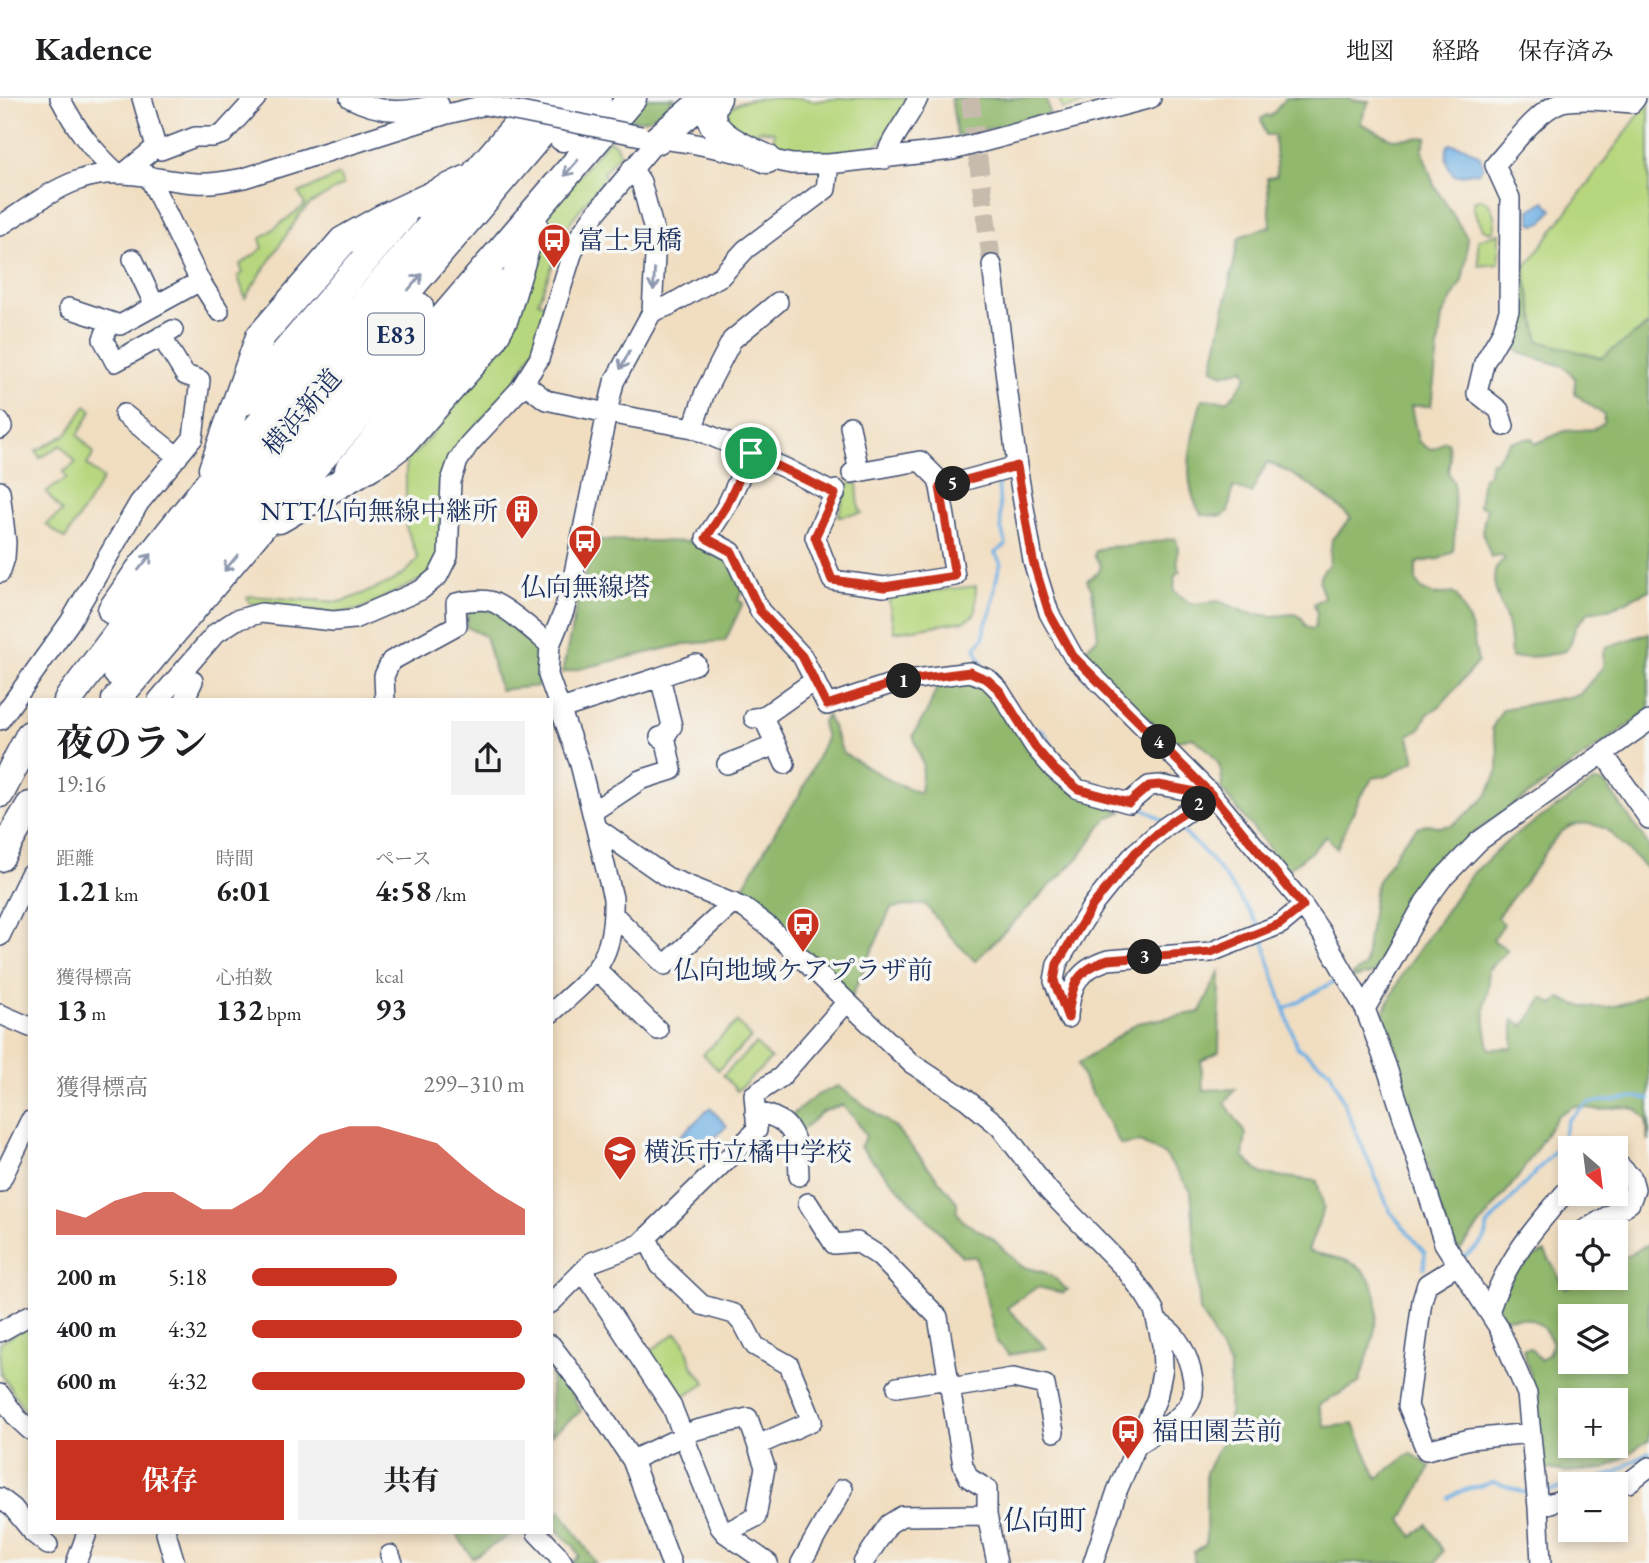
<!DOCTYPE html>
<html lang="ja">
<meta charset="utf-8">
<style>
body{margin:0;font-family:"EB Garamond","Noto Serif JP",serif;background:#f2f2f2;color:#202124;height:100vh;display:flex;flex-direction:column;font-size:26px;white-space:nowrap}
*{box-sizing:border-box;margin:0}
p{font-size:23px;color:#757577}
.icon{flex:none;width:38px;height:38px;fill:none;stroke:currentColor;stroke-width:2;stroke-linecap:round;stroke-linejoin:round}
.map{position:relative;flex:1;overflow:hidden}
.sheet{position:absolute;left:28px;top:600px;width:525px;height:836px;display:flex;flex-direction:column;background:#fff;border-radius:0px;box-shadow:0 4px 10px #0003}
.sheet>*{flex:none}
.needle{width:46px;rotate:152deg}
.controls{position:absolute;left:1558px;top:1038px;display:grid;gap:14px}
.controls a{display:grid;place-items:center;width:70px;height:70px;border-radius:0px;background:#fff;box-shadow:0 4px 10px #0003;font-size:35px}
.pin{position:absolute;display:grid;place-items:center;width:60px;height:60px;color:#fff;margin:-30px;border:4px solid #fff;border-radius:50%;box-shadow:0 2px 7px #0007}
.km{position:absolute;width:35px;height:35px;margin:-18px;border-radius:50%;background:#222;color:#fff;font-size:19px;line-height:35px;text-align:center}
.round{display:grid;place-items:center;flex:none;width:74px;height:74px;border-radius:0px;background:#f2f2f2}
.head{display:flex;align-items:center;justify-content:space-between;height:119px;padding:0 28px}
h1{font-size:38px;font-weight:700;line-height:52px}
.metrics{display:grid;grid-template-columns:repeat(3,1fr);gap:10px;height:119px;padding:7px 28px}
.metrics div{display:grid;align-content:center}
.metrics b{font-size:30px;font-weight:700}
.metrics small{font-size:19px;font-weight:400}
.metrics p{font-size:19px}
.chart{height:196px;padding:14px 28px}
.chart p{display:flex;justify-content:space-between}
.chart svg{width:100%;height:126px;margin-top:7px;fill:#c8321e;opacity:.7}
.action{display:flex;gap:14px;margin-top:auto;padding:14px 28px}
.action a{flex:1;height:80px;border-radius:0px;background:#c8321e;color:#fff;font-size:28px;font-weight:700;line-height:80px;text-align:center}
.action a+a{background:#f2f2f2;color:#202124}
ul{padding:0 28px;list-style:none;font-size:23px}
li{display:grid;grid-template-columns:112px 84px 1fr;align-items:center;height:52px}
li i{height:18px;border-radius:9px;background:#c8321e}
header{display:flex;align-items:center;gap:42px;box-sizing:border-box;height:98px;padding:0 35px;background:#fff;border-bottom:2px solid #e0e0e0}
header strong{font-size:33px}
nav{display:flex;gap:38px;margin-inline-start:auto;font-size:24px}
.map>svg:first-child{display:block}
.green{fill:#b7d77e;stroke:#69836e;stroke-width:2}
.forest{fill:#91b86d;stroke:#567466;stroke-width:2;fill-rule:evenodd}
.water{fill:#70b0e4;stroke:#4670a1;stroke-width:2}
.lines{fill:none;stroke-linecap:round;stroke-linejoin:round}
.stream{stroke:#70b0e4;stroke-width:3.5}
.minor-tunnel{stroke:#c6bbad;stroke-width:19;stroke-dasharray:19 10;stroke-linecap:butt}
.minor-casing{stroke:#3b496d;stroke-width:22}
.highway-casing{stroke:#3b496d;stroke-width:31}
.minor{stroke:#fff;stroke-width:19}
.highway{stroke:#fff;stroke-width:28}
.minor-bridge-casing{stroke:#3b496d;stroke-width:22;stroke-linecap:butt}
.minor-bridge{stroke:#fff;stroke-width:19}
.oneway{stroke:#8d97ae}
.route-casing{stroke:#fff;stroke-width:14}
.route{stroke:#c8321e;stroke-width:9}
.labels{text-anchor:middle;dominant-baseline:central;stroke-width:7;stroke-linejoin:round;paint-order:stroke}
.shield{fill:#f6f6f2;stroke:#5d6b8a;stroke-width:2}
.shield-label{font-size:24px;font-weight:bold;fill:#1b2f5e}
.poi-label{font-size:26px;fill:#1b2f5e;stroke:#f6f6f2;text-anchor:start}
.street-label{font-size:26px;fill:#1b2f5e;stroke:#f6f6f2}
.neighbourhood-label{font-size:28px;fill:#1b2f5e;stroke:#f6f6f2}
</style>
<header>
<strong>Kadence</strong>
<nav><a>地図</a><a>経路</a><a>保存済み</a></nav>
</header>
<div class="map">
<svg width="1649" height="1465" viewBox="0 0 1649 1465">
<rect width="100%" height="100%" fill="#f6f6f2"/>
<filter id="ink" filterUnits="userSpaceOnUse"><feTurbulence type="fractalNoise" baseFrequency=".0143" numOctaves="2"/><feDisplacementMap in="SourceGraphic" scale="14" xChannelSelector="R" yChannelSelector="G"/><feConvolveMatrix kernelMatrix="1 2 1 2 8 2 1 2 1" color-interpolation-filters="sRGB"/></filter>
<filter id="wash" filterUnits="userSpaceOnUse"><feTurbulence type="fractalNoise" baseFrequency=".00686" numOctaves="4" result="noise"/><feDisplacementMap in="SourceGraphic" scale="28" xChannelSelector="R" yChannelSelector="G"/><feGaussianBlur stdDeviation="1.57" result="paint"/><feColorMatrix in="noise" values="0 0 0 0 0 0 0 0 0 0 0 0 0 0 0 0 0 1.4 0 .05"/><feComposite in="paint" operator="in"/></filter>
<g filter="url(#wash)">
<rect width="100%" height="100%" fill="#f1dec1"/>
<path class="green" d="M770,0H800L816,3L840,0H910L883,41L873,51L809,56L773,52L774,34L758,32L755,44L730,27L725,18C735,0 750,1 770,0Z
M1059,0H1108L1062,11Z
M1641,0H1649V226L1601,261L1538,243L1524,171L1644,10Z
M608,42L615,46L620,55L603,75L606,79L573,120L566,133L538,204L544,206L546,214L539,242L513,287L466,340L441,456L426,479L359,512L334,515L250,505L247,499L250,498L339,504L347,502C370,492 405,483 418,460L406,429V362L411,356L414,357L437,330L434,326L541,123Z
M339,77L343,87L310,106L300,116L245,200L238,178L243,175L240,167L263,150L260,141L305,107L299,95Z
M1480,101L1488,104C1493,113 1497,121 1494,132L1490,134L1483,131L1473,110L1474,104Z
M1499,135V166L1479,168L1478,142Z
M86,308L92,312L78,337L94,355L87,367L103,381L65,441L46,426L62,414L46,394L67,380L63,374L76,365L61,347L40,360L36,353L67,336Z
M857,385L859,410L862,415L838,418L848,386Z
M976,488L975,516L965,523L894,534L888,498Z
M737,924L751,940L718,972L703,956Z
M756,946L771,961L737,993L723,977Z
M30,1228V1320L0,1274V1244Z
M676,1235L684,1243L693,1269L706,1285L677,1303L647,1255Z"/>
<path class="forest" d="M644,0H674C660,16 648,27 626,20Z
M951,0H1046L1050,16L957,38Z
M1286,0H1350L1351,2L1369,3L1360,25L1392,41L1427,39L1422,52L1434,87L1467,139V158L1462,183L1442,218L1431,308H1411L1418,343L1429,351L1436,350L1444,343L1448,344L1450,360L1448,374L1454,385L1455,432L1453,453L1439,461L1419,464L1416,467V482L1421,491L1434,497L1452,495L1457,498L1471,528L1478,564L1441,607L1427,617L1419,633L1409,636C1409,646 1415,654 1414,663L1389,677L1373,680L1360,699L1337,750L1326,738L1312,753L1287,772L1221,691C1226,666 1211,652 1191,639L1174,644C1145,618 1105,586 1085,552L1098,539L1092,492L1087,482L1099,474L1101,466L1094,458L1096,453L1106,449L1131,448L1175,440C1182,450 1173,462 1180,473L1175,478L1174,493L1191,506L1219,503L1248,515L1273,518L1294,516L1302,520L1305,527L1311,531L1315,530L1317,515L1314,506L1324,499C1318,483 1316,479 1329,467L1332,441L1351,420C1325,395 1300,378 1267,364L1251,395L1233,389L1228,414L1222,418L1202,417C1179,385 1192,337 1202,301L1227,303L1235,296L1247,278L1244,271L1224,276L1212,271L1239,139L1271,128L1267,80L1277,78L1274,37H1266L1261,21L1267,17L1270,19Z
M1536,0H1555L1493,64L1490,57Z
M1520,108L1526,111L1524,171L1539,243L1601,260L1649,227V492L1612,510L1589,514L1576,528L1570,547L1565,553L1543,558L1511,560C1510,547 1510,533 1506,521C1500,502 1483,474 1505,461L1501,457L1491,459L1482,433L1487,410L1479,408L1483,379L1488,378L1491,363L1495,364L1510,344L1532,340L1535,346L1565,333L1594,331L1603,325L1604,317L1575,296V280L1563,268L1520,255L1507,243L1515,228L1513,110Z
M598,442L707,444L730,456L745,488L738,502L743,505L725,543L685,546L562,575L581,488Z
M469,509L500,514L539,546L538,588L500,592L485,538L466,529Z
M1649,535V613L1472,736C1426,777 1401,821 1374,875L1354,880L1352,877L1365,868L1376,786L1404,743L1417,730L1428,726L1440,729L1452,727L1473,711L1488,696L1498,672V652L1492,630L1503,611L1579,597L1603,569V555L1606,549Z
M951,575L974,577L1073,694L1122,714L1107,720L1079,759L975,863L950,838L925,806L891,810L851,900L736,801L779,727L801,695L826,640L822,625L827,617L843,655L893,684L920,695L923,667L913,637L928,612L935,594Z
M1594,684H1602L1608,689L1649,748V773L1606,731C1562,711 1552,748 1531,776C1520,791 1508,804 1497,819L1504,826L1493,842L1508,852L1487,873C1491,887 1486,896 1485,909C1483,923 1487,937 1489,951L1513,950V922L1524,928L1543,900L1554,907L1560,900C1590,916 1622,911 1649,893V1044L1646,1021L1636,1011L1620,1009L1600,1012L1574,1008L1558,1017L1519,1078L1458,1154L1436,1102L1420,1040L1381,932L1384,913L1403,875L1469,779L1511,740Z
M1220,872L1219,954L1201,963L1203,992L1235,991L1225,1005L1246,1036L1243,1059L1262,1076L1317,1083L1324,1110L1308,1153C1320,1157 1346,1160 1356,1167C1395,1195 1370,1249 1359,1285L1319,1307L1325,1329L1354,1326L1377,1380L1411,1355L1431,1369L1402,1422L1413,1439L1427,1426L1443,1453L1436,1465H1194V1454L1206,1446V1374L1229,1330L1230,1268L1200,1213L1191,1093L1165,1057L1140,1044L1121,1047L1084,982L1078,966L1137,925L1200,914Z
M838,988L896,1030L957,1104V1115L964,1124L992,1140L1021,1168L1046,1175L1056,1181L1067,1192L1063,1195L1037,1189L1007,1210L1046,1250L1009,1257L997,1244L976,1159L962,1158L860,1049L866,1038L854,1019L842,1007L822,1014L801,1033L792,1017L817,997Z
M1649,1146V1342L1605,1371L1567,1374L1542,1370L1530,1275L1523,1251L1530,1250L1541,1262L1548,1257L1553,1245C1539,1219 1532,1220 1503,1219L1497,1207L1517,1166L1545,1154L1566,1191L1587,1180H1615V1164ZM1570,1218H1615V1264H1570ZM1570,1302H1615V1348H1570Z
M551,1257L581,1313L551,1337Z
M560,1412L596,1465H571L579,1458L574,1448L551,1427V1422Z
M456,1435H513L472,1460Z"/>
<path class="water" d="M1450,46L1463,48L1480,58L1483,69L1479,74L1456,78C1446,71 1446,60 1447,49Z
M1545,103L1552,112L1542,125L1534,127L1530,123V112Z
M710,1010L727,1028L691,1062L674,1044Z"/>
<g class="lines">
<path class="stream" d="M984,570L975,550L984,539C983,524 990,522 992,508C995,493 995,479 1001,465L995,455L1006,447L1001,430L998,381
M1031,628L1043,633L1058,657V664
M1139,707L1162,722
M1178,730C1213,757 1235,793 1260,829
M1263,839L1270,867L1297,949L1330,973L1390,1113L1425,1155L1424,1170
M1286,910L1339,881
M1462,1160C1475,1151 1488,1145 1487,1128L1560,1047L1568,1022L1588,1005L1636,999L1649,1001
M1578,1386L1613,1376L1649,1354
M1545,1394L1570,1388
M1449,1400L1458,1394L1494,1384L1530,1396"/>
</g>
</g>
<g filter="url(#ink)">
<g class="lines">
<path class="minor-tunnel" d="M970,0L992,167"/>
<defs>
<path id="minor" d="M60,0C76,31 92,52 118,76
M142,0L156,49
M350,0C381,16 407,15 439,6
M653,40L691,45L792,66H829L952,52L1151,0
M885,61C891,39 909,21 918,0
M632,70L641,84L656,140L652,214L614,284L607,315L693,330L785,370L835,396
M123,76L156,49L161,52L195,39H213L223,36L256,0
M148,77L200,183L219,213
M0,128C25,112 51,92 79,82C118,67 157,83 196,85C212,86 228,83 244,80L447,16L485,7
M133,161L155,208
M992,167L1017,368L1033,463L1049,515L1073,558L1212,697L1296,798L1321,834L1365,911L1386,967L1444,1145L1499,1230L1527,1296L1538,1409L1541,1465
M69,210L120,227L200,183
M652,214L668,208L721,178L746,151L826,91L829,66
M110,224L103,241L115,264L173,232
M524,285L546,302L607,315L573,480L564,513L550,547L548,577L580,666L613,800C615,862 595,876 551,915
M124,316L178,359
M0,324L2,329L0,331
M850,328L859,374
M1504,328L1499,312L1477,295L1484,265L1501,236L1509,213L1510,100L1495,67C1512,48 1538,12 1562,4C1584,0 1610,3 1632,5L1636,0
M693,330L705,294L732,242L778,204
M751,355L726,409L706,440L732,454L760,513L802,558L827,607L900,583L970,574L988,581L999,592L1035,649L1054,671L1078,691L1129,705L1149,688L1159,687L1212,697
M940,389L1017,368
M836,392L815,439L832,482L884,489L955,478L940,389L937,380L920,363L852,375
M0,393L6,444L5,460L0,475
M660,579L696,566
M158,602L216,535L236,522L261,515L333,523L354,521L421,492L438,478L448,458L451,383L458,363L469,346L520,291L539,261L572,156L581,136L595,116L658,41
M184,602L193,583
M385,602L384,578L391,563L457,527L456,505C467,503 479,501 490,503C506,508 537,536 550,547
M561,611L660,579L672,628L665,638L660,639
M763,619L785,666
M754,620L763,619L815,582
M0,622L70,524L139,405L193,340L200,282L185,277L161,238
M1603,655L1649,721
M727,666L776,647
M592,714L640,682L672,672L665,638
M597,730L667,779L744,810L768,828L911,965L966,1001L1000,1029L1049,1093L1126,1172L1145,1197L1154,1212L1162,1246L1163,1270L1157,1300L1117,1393L1093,1465
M614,817L665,867L733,805
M0,838L30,776
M597,872L658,932
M1365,911L1425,804L1442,781L1479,743L1649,623
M0,916L30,929
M1068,917C1071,887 1077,872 1108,862L1211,854L1281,826L1303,808
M1068,920L1054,883L1057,866L1093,807L1135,755L1165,729L1212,697
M755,1014C796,1020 798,1044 799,1078
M0,1084L30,1023
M808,1105L834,1146L857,1144L879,1158L938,1219L963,1367L969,1380L987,1391V1417L997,1465
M1581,1134L1630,1105L1635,1091L1632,1080L1615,1063
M647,1140L660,1167L702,1207L734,1216L744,1227L755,1248L789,1267L812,1323L758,1347
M1458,1167L1427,1186L1422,1203L1408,1308L1426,1352L1470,1341L1531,1335
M583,1173L672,1309L720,1429L725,1435L756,1419L765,1369L748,1320L696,1332L632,1362
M551,1205L592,1164L640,1146L757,1032L754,997L781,979L847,904
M1489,1214C1506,1162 1534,1130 1570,1089
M0,1234L30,1217
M551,1247L585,1292L632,1362L671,1465
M897,1289L948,1281
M950,1290L1013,1280L1045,1287L1054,1334
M0,1296L17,1320L30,1332
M1139,1346C1155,1335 1175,1325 1187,1309C1202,1291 1187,1254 1175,1238C1170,1232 1164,1228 1158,1224
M1615,1387L1628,1385L1649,1369
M0,1400L13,1410L30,1431
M1538,1409L1570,1399
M33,1435L48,1447
M166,1435L175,1465
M537,1435L557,1456L563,1465
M725,1435L768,1465
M390,1457L393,1465
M76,1465L87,1435
M801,1465L843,1391
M863,1465L889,1426L902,1418L987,1417"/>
<path id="highway" d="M717,0C694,33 745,50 767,61
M563,39L597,0
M658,41L707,0
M244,303L402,118
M213,371L260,239L343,143L382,121L466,82
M349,372L510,185
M279,421L382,361L403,345L491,244L504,220L533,124
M112,512L139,473L208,387L541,0
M117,574L195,473L419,209
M68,602L177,457L368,239L571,0
M116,602L256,435L403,267L632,0
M0,695L30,637
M0,759L30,708"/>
</defs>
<use href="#minor" class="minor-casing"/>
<use href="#highway" class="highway-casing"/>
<use href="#minor" class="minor"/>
<use href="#highway" class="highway"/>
<defs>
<path id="minor-bridge" d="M485,7L641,38"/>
</defs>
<use href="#minor-bridge" class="minor-bridge-casing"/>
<use href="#minor-bridge" class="minor-bridge"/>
</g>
<defs><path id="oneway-shaft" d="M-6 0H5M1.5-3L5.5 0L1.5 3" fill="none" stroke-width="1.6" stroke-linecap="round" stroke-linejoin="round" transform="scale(1.75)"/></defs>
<g class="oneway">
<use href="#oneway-shaft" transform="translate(571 70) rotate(131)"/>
<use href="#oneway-shaft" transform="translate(654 182) rotate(93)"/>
<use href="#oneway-shaft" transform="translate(415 184) rotate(-50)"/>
<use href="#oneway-shaft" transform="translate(625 262) rotate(117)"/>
<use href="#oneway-shaft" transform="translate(145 464) rotate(-51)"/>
<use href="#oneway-shaft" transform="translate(231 465) rotate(130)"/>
</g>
</g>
<g class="lines" filter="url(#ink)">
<defs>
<path id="route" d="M751,355L726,409L706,440L732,454L760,513L802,558L827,607L900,583L970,574L988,582L999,592L1035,649L1054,671L1078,691L1129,705L1149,688L1159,687L1212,697L1172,723L1135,755L1093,807L1057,866L1054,883L1068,920C1071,889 1075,872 1108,862L1211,854L1280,826L1303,808L1212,697L1073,558L1049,515L1033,463L1017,368L940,389L955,478L884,489L832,482L815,439L835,396L751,355"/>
</defs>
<use href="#route" class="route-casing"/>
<use href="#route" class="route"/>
</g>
<defs>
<symbol id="bus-pin" viewBox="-11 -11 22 30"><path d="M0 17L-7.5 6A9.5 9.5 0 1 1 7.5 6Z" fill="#c8321e" stroke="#f6f6f2"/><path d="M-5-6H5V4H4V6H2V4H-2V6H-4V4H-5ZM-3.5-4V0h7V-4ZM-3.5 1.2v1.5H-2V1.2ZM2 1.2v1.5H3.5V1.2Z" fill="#fff"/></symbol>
<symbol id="building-pin" viewBox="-11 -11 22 30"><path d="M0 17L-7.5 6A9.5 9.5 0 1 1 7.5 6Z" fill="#c8321e" stroke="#f6f6f2"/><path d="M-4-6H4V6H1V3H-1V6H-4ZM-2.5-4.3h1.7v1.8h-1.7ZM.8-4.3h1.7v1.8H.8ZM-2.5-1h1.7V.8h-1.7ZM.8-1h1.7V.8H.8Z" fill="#fff"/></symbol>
<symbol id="school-pin" viewBox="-11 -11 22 30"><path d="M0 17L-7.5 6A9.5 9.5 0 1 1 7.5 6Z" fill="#c8321e" stroke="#f6f6f2"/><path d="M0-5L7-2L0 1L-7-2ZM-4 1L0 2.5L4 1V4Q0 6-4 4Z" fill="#fff"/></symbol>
</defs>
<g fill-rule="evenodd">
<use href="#bus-pin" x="535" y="123" width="38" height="52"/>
<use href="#building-pin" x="503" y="394" width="38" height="52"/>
<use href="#bus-pin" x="566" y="424" width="38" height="52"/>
<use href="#bus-pin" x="784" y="807" width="38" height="52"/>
<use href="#school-pin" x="601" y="1035" width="38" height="52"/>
<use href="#bus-pin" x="1109" y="1314" width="38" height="52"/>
</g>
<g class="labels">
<rect class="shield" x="368" y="215.5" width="56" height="41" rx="5"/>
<g class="shield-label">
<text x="396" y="236">E83</text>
</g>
<g class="poi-label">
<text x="578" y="142">富士見橋</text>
<text x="498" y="413" text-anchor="end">NTT仏向無線中継所</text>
<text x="585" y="489" text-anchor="middle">仏向無線塔</text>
<text x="803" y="872" text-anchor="middle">仏向地域ケアプラザ前</text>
<text x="644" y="1054">横浜市立橘中学校</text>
<text x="1152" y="1333">福田園芸前</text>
</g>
<g class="street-label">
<text transform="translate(302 314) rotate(-49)">横浜新道</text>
</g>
<g class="neighbourhood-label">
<text x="1045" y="1422">仏向町</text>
</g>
</g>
</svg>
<div class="controls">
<a><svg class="needle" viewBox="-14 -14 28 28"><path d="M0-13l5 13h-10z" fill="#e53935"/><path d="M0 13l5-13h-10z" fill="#757577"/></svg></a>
<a><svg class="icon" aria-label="locate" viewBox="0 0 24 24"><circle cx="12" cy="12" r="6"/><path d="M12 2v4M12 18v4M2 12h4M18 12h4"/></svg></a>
<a><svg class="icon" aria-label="layers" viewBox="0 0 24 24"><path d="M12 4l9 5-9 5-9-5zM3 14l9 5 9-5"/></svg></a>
<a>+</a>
<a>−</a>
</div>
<div class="pin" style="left:751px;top:355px;background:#1e9e55"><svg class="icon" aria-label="arrive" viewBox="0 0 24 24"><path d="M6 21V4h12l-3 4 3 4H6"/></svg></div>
<b class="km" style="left:904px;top:583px">1</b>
<b class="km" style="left:1199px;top:706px">2</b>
<b class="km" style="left:1145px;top:859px">3</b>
<b class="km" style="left:1159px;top:644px">4</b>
<b class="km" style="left:953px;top:386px">5</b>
<section class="sheet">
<div class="head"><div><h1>夜のラン</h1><p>19:16</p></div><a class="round"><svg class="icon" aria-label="share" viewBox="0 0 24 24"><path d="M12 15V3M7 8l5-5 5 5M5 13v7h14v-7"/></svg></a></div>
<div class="metrics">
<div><p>距離</p><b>1.21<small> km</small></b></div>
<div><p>時間</p><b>6:01</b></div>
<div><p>ペース</p><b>4:58<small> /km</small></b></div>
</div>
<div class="metrics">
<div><p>獲得標高</p><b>13<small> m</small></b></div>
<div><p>心拍数</p><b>132<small> bpm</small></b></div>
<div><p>kcal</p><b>93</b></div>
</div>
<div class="chart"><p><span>獲得標高</span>299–310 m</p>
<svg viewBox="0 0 160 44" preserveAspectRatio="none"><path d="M0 44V35L10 38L20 32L30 29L40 29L50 35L60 35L70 29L80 18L90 9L100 6L110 6L120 9L130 12L140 21L150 29L160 35V44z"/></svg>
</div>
<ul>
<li><b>200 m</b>5:18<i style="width:53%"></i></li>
<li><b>400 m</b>4:32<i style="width:99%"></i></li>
<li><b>600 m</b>4:32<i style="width:100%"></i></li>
</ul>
<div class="action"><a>保存</a><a>共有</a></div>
</section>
</div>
